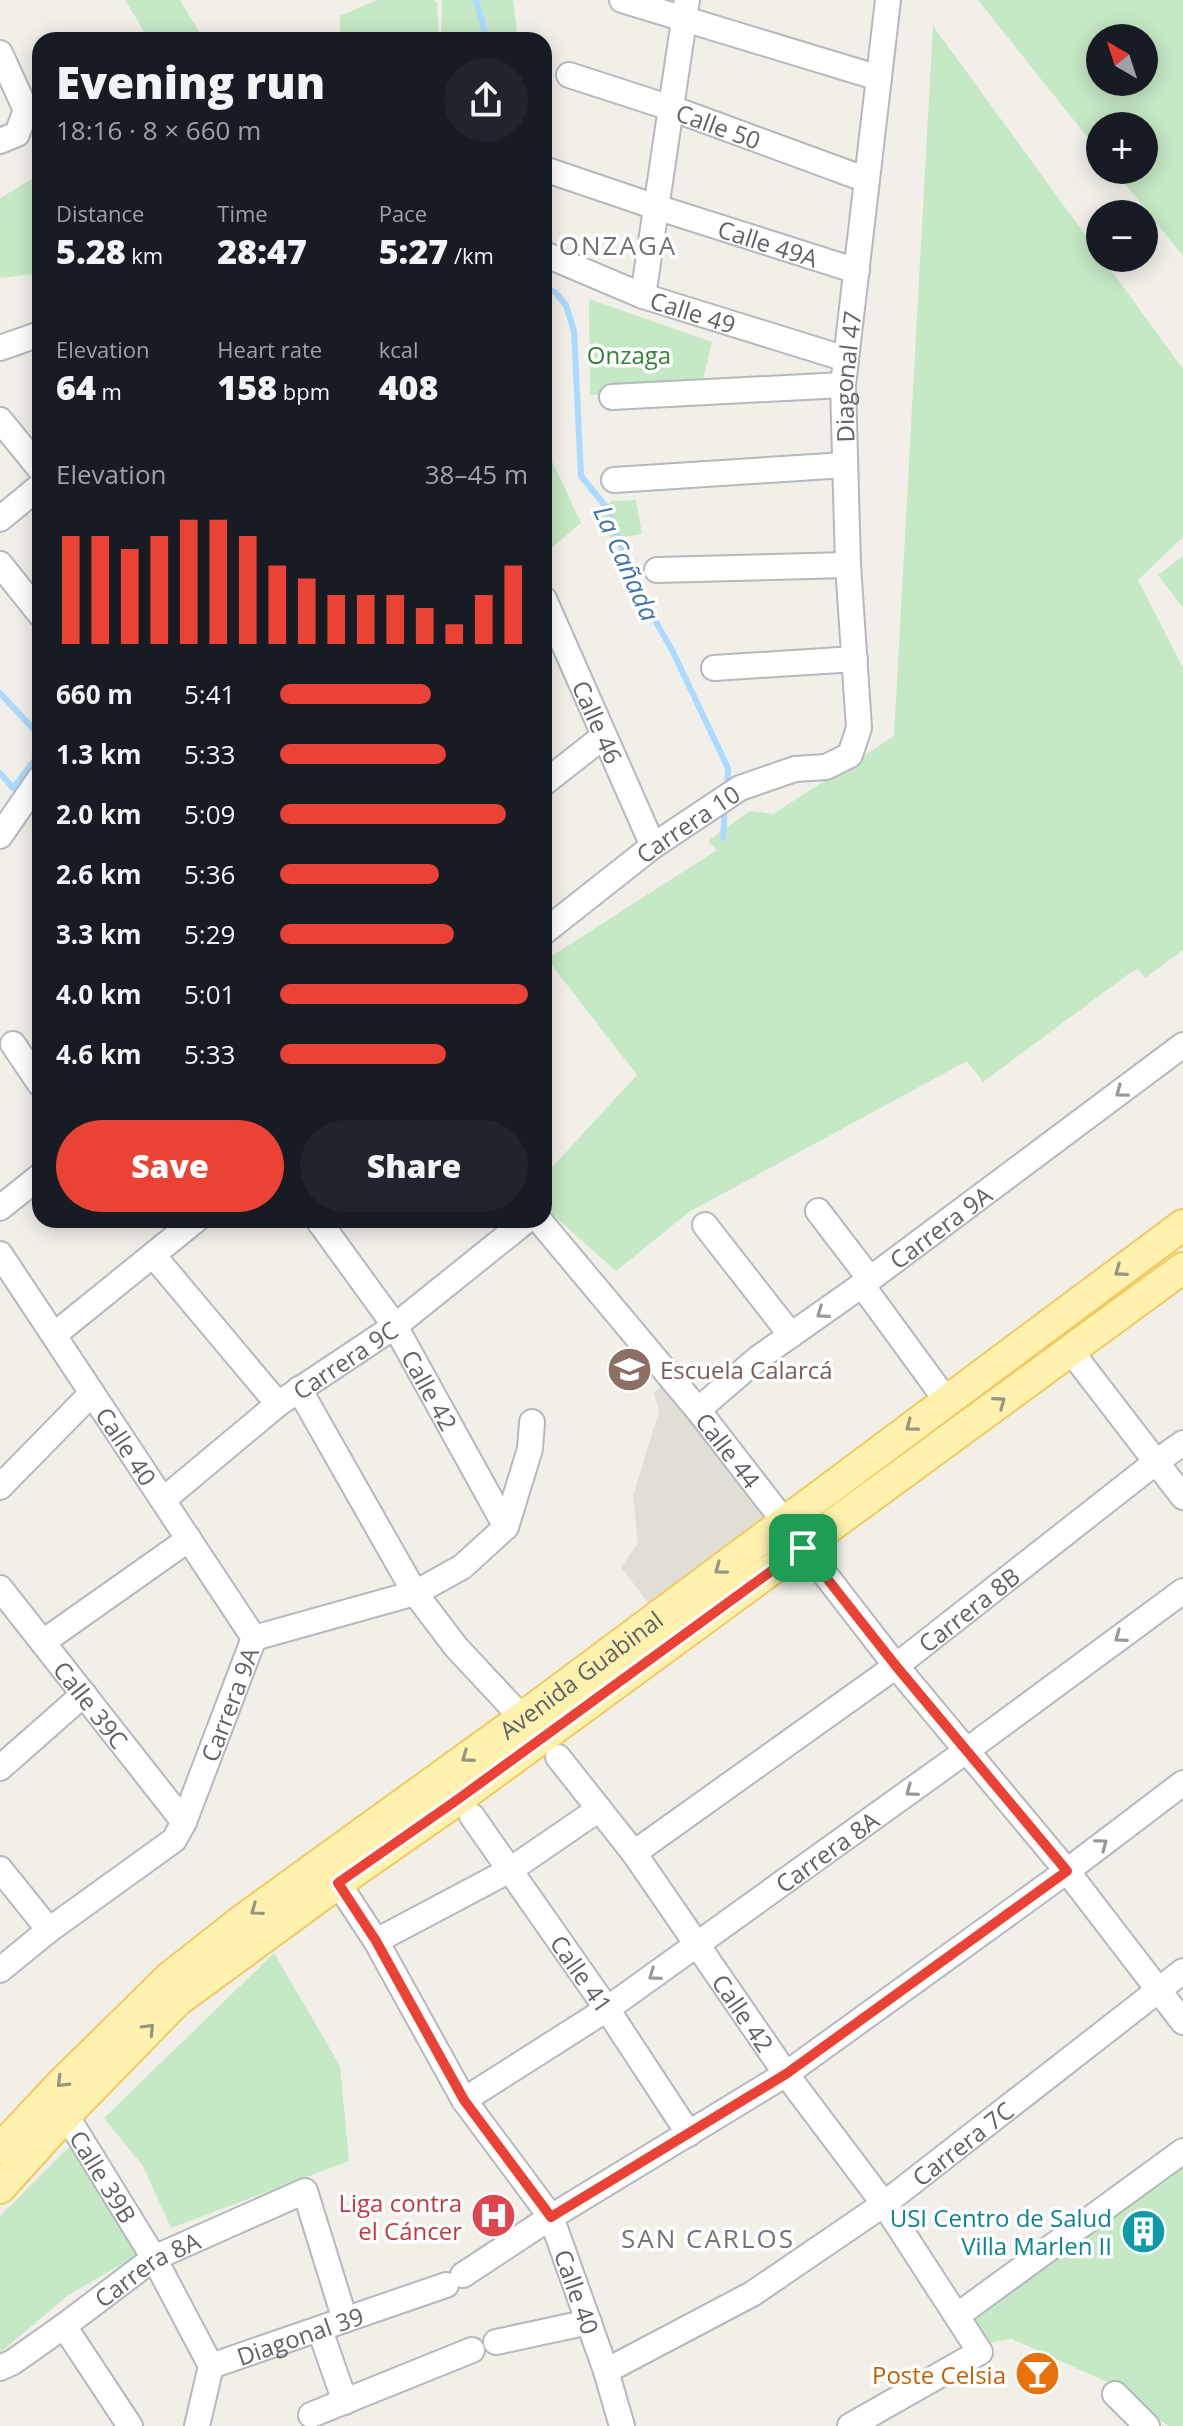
<!DOCTYPE html>
<meta charset="utf-8">
<style>
body{margin:0;font-family:"Open Sans",sans-serif;background:#20242c;color:#f1f3f6;height:100vh;display:flex;flex-direction:column;font-size:30px;white-space:nowrap}
*{box-sizing:border-box;margin:0}
p{font-size:26px;color:#9ea1a6}
.icon{flex:none;width:44px;height:44px;fill:none;stroke:currentColor;stroke-width:2;stroke-linecap:round;stroke-linejoin:round}
.map{position:relative;flex:1;overflow:hidden}
.sheet{position:absolute;left:32px;top:32px;width:520px;height:1196px;display:flex;flex-direction:column;background:#171b24;border-radius:24px;box-shadow:0 4px 20px #0003}
.sheet>*{flex:none}
.needle{width:52px;rotate:321deg}
.buttons{position:absolute;left:1086px;top:24px;display:grid;gap:16px}
.buttons a{display:grid;place-items:center;width:72px;height:72px;border-radius:50%;background:#171b24;box-shadow:0 4px 20px #0003;font-size:40px}
.pin{position:absolute;display:grid;place-items:center;width:68px;height:68px;color:#fff;margin:-34px;border-radius:16px;box-shadow:0 4px 12px #0006}
.round{display:grid;place-items:center;flex:none;width:84px;height:84px;border-radius:42px;background:#20242c}
.overview{display:flex;align-items:center;justify-content:space-between;height:136px;padding:0 24px}
h1{font-size:44px;font-weight:800;line-height:60px}
.metrics{display:grid;grid-template-columns:repeat(3,1fr);gap:12px;height:136px;padding:8px 24px}
.metrics div{display:grid;align-content:center}
.metrics b{font-size:34px;font-weight:800}
.metrics small{font-size:22px;font-weight:400}
.metrics p{font-size:22px}
.chart{height:224px;padding:16px 24px}
.chart p{display:flex;justify-content:space-between}
.chart svg{width:100%;height:144px;margin-top:8px;stroke:#ea4335;stroke-width:6}
.primary-button{display:flex;gap:16px;margin-top:auto;padding:16px 24px}
.primary-button a{flex:1;height:92px;border-radius:48px;background:#ea4335;color:#fff;font-size:32px;font-weight:800;line-height:92px;text-align:center}
.primary-button a+a{background:#20242c;color:#f1f3f6}
ul{padding:0 24px;list-style:none;font-size:26px}
li{display:grid;grid-template-columns:128px 96px 1fr;align-items:center;height:60px}
li i{height:20px;border-radius:10px;background:#ea4335}
.map>svg:first-child{display:block}
.education{fill:#e1ded6}
.green{fill:#c5e8c5;fill-rule:evenodd}
.lines{fill:none;stroke-linecap:round;stroke-linejoin:round}
.stream{stroke:#aadaff;stroke-width:6}
.minor-casing{stroke:#b5b8bc;stroke-width:28}
.major-casing{stroke:#f2c960;stroke-width:34}
.minor{stroke:#fff;stroke-width:24}
.major{stroke:#fff2af;stroke-width:30}
.oneway{stroke:#979a9d}
.oneway2{stroke:#979581}
.route-casing{stroke:#fff;stroke-width:16}
.route{stroke:#ea4335;stroke-width:10}
.labels{text-anchor:middle;dominant-baseline:central;stroke-width:7;stroke-linejoin:round;paint-order:stroke}
.street-label{font-size:24px;fill:#5f6368;stroke:#fff}
.park-label{font-size:24px;fill:#348238;stroke:#fff}
.education-label{font-size:24px;fill:#785e54;stroke:#fff;text-anchor:start}
.health-label{font-size:24px;fill:#be3a42;stroke:#fff;text-anchor:end}
.culture-label{font-size:24px;fill:#0d838f;stroke:#fff;text-anchor:end}
.food-label{font-size:24px;fill:#c56008;stroke:#fff;text-anchor:end}
.neighbourhood-label{font-size:26px;letter-spacing:2px;fill:#70757a;stroke:#fff}
.water-label{font-size:26px;font-style:italic;fill:#4174aa;stroke:#fff}
</style>
<div class="map">
<svg width="1183" height="2426" viewBox="0 0 1183 2426">
<rect width="100%" height="100%" fill="#f1efe8"/>
<path class="education" d="M668,1379L772,1515L649,1604L621,1567L638,1543L633,1496L659,1411L654,1393Z"/>
<path class="green" d="M125,0H180L204,40H130L144,31Z
M377,0H434L437,3L439,40H340V16Z
M442,0H513L518,40H441Z
M978,0H1183V256L1114,170H1144V126H1100V153ZM1100,38H1144V82H1100Z
M933,26L1183,369V537L1138,580L1183,668V950L1145,978L1138,969L1127,975L983,1082L967,1061L689,1212L616,1271L544,1207V1176L637,1075L547,959L717,850L708,841L750,811L773,814L894,736Z
M40,177V273L0,278V198L32,179Z
M589,299L712,342L700,392L590,395Z
M544,444L581,523L544,554Z
M636,500L642,534L611,539L594,516L612,501Z
M1183,556V608L1158,575Z
M274,1953L340,2066L349,2161L171,2228L143,2166L104,2118Z
M75,2141L141,2253L67,2296L0,2353V2216Z
M1183,2158V2426H1168L1116,2386L1012,2339L986,2343L969,2316Z"/>
<g class="lines">
<path class="stream" d="M476,0L487,40
M544,287L556,293L566,305L574,331L581,476L607,508L638,591L672,650L728,768L727,787
M0,693L40,736
M0,773L13,788L40,753
M723,838L725,806"/>
<defs>
<g id="minor">
<path d="M622,0L879,78"/>
<path d="M0,53L26,110L17,134L0,141"/>
<path id="s1" d="M569,75L671,108L867,180"/>
<path id="s2" d="M544,169L656,207L857,271"/>
<path id="s3" d="M544,254L643,296L846,359"/>
<path d="M643,296L687,0"/>
<path d="M0,348L40,334"/>
<path d="M612,397L843,385"/>
<path d="M0,420L40,469"/>
<path d="M614,480L845,465"/>
<path d="M0,519L40,486"/>
<path d="M0,564L40,614"/>
<path d="M657,570L848,565"/>
<path id="s4" d="M544,599L653,846"/>
<path d="M714,668L855,659"/>
<path d="M544,783L604,736"/>
<path d="M0,836L40,778"/>
<path id="s5" d="M544,932L653,846L740,788L795,769L826,767L850,755L859,728L848,565L843,385L888,0"/>
<path d="M13,1044L40,1084"/>
<path d="M0,1208L40,1176"/>
<path d="M818,1211L870,1279"/>
<path id="s6" d="M318,1220L395,1326L506,1527"/>
<path id="s7" d="M539,1220L698,1410L896,1666L1067,1871L1183,2022"/>
<path d="M705,1225L791,1335"/>
<path id="s8" d="M0,1254L254,1638"/>
<path d="M153,1255L278,1404"/>
<path d="M862,1285L946,1400"/>
<path d="M54,1335L196,1220"/>
<path d="M1070,1350L1183,1497"/>
<path d="M299,1389L415,1593L456,1647L512,1707"/>
<path id="s9" d="M698,1410L757,1359L862,1285L1183,1045"/>
<path d="M0,1487L92,1393"/>
<path id="s10" d="M163,1500L278,1404L395,1326L527,1220"/>
<path id="s11" d="M0,1588L184,1822"/>
<path d="M43,1642L189,1539"/>
<path id="s12" d="M558,1757L634,1853L786,2074L884,2204L980,2352L850,2426"/>
<path d="M0,1768L84,1694"/>
<path id="s13" d="M472,1816L607,2009L689,2134"/>
<path id="s14" d="M634,1853L896,1666L1156,1462L1183,1443"/>
<path d="M0,1869L49,1930"/>
<path id="s15" d="M338,1883L376,1941L464,2100L551,2217L606,2371L622,2426"/>
<path d="M376,1941L510,1870L599,1809"/>
<path id="s16" d="M0,1970L49,1930L174,1840L184,1822L254,1638L415,1593L462,1567L506,1527L530,1449L532,1422"/>
<path id="s17" d="M464,2100L607,2009L966,1751L1183,1591"/>
<path id="s18" d="M66,2115L154,2258L211,2366"/>
<path d="M463,2275L551,2217L786,2074L1067,1871L1183,1783"/>
<path d="M958,2315L1183,2151"/>
<path d="M64,2326L130,2426"/>
<path d="M320,2330L345,2402"/>
<path d="M496,2342L589,2322"/>
<path id="s19" d="M211,2366L446,2285"/>
<path id="s20" d="M0,2368L13,2362L64,2326L154,2258L305,2191L345,2320"/>
<path id="s21" d="M606,2371L752,2294L884,2204L1183,1971"/>
<path d="M1115,2394L1147,2426"/>
<path d="M311,2415L472,2350"/>
<path d="M197,2426L211,2366"/>
</g>
<g id="major">
<path id="s22" d="M0,2149L61,2084L170,1977L241,1921L523,1717L1183,1225"/>
<path d="M0,2188L66,2115L177,2001L338,1883L457,1800L1183,1268"/>
</g>
</defs>
<use href="#minor" class="minor-casing"/>
<use href="#major" class="major-casing"/>
<use href="#minor" class="minor"/>
<use href="#major" class="major"/>
</g>
<defs><path id="oneway-chevron" d="M-2-3.5L2.5 0L-2 3.5" fill="none" stroke-width="1.6" stroke-linecap="round" stroke-linejoin="round" transform="scale(2)"/></defs>
<g class="oneway">
<use href="#oneway-chevron" transform="translate(1121 1092) rotate(143)"/>
<use href="#oneway-chevron" transform="translate(822 1313) rotate(145)"/>
<use href="#oneway-chevron" transform="translate(1120 1637) rotate(144)"/>
<use href="#oneway-chevron" transform="translate(911 1791) rotate(144)"/>
<use href="#oneway-chevron" transform="translate(1102 1844) rotate(-37)"/>
<use href="#oneway-chevron" transform="translate(654 1975) rotate(145)"/>
</g>
<g class="oneway2">
<use href="#oneway-chevron" transform="translate(1120 1271) rotate(144)"/>
<use href="#oneway-chevron" transform="translate(1000 1402) rotate(-36)"/>
<use href="#oneway-chevron" transform="translate(911 1426) rotate(143)"/>
<use href="#oneway-chevron" transform="translate(720 1569) rotate(143)"/>
<use href="#oneway-chevron" transform="translate(467 1757) rotate(144)"/>
<use href="#oneway-chevron" transform="translate(256 1910) rotate(144)"/>
<use href="#oneway-chevron" transform="translate(149 2029) rotate(-46)"/>
<use href="#oneway-chevron" transform="translate(62 2082) rotate(135)"/>
</g>
<g class="lines">
<defs>
<path id="route" d="M803,1548L896,1666L1067,1871L786,2074L551,2217L464,2100L376,1941L338,1883L457,1800Z"/>
</defs>
<use href="#route" class="route-casing"/>
<use href="#route" class="route"/>
</g>
<defs>
<symbol id="school-disc" viewBox="-11 -11 22 22"><circle r="9.5" fill="#8d6e63" stroke="#fff"/><path d="M0-5L7-2L0 1L-7-2ZM-4 1L0 2.5L4 1V4Q0 6-4 4Z" fill="#fff"/></symbol>
<symbol id="hospital-disc" viewBox="-11 -11 22 22"><circle r="9.5" fill="#e0444e" stroke="#fff"/><path d="M-5-5h3v3.5h4V-5h3V5h-3V1.5h-4V5h-3Z" fill="#fff"/></symbol>
<symbol id="building-disc" viewBox="-11 -11 22 22"><circle r="9.5" fill="#0f9aa8" stroke="#fff"/><path d="M-4-6H4V6H1V3H-1V6H-4ZM-2.5-4.3h1.7v1.8h-1.7ZM.8-4.3h1.7v1.8H.8ZM-2.5-1h1.7V.8h-1.7ZM.8-1h1.7V.8H.8Z" fill="#fff"/></symbol>
<symbol id="bar-disc" viewBox="-11 -11 22 22"><circle r="9.5" fill="#e8710a" stroke="#fff"/><path d="M-6-5H6L.8 .8V4.5H3.5V6h-7V4.5H-.8V.8Z" fill="#fff"/></symbol>
</defs>
<g fill-rule="evenodd">
<use href="#school-disc" x="604" y="1344" width="51" height="51"/>
<use href="#hospital-disc" x="468" y="2190" width="51" height="51"/>
<use href="#building-disc" x="1118" y="2206" width="51" height="51"/>
<use href="#bar-disc" x="1012" y="2348" width="51" height="51"/>
</g>
<g class="labels">
<g class="street-label">
<text stroke="none"><textPath href="#s1" startOffset="158">Calle 50</textPath></text>
<text stroke="none"><textPath href="#s2" startOffset="236">Calle 49A</textPath></text>
<text stroke="none"><textPath href="#s3" startOffset="160">Calle 49</textPath></text>
<text stroke="none"><textPath href="#s5" startOffset="740">Diagonal 47</textPath></text>
<text stroke="none"><textPath href="#s4" startOffset="134">Calle 46</textPath></text>
<text stroke="none"><textPath href="#s5" startOffset="180">Carrera 10</textPath></text>
<text stroke="none"><textPath href="#s9" startOffset="304">Carrera 9A</textPath></text>
<text stroke="none"><textPath href="#s10" startOffset="230">Carrera 9C</textPath></text>
<text stroke="none"><textPath href="#s6" startOffset="204">Calle 42</textPath></text>
<text stroke="none"><textPath href="#s8" startOffset="230">Calle 40</textPath></text>
<text stroke="none"><textPath href="#s7" startOffset="298">Calle 44</textPath></text>
<text stroke="none"><textPath href="#s14" startOffset="414">Carrera 8B</textPath></text>
<text stroke="none"><textPath href="#s22" startOffset="752">Avenida Guabinal</textPath></text>
<text stroke="none"><textPath href="#s16" startOffset="364">Carrera 9A</textPath></text>
<text stroke="none"><textPath href="#s11" startOffset="148">Calle 39C</textPath></text>
<text stroke="none"><textPath href="#s17" startOffset="440">Carrera 8A</textPath></text>
<text stroke="none"><textPath href="#s13" startOffset="192">Calle 41</textPath></text>
<text stroke="none"><textPath href="#s12" startOffset="316">Calle 42</textPath></text>
<text stroke="none"><textPath href="#s21" startOffset="424">Carrera 7C</textPath></text>
<text stroke="none"><textPath href="#s18" startOffset="72">Calle 39B</textPath></text>
<text stroke="none"><textPath href="#s20" startOffset="178">Carrera 8A</textPath></text>
<text stroke="none"><textPath href="#s15" startOffset="476">Calle 40</textPath></text>
<text stroke="none"><textPath href="#s19" startOffset="94">Diagonal 39</textPath></text>
</g>
<g class="park-label">
<text x="629" y="354">Onzaga</text>
</g>
<g class="education-label">
<text x="660" y="1369">Escuela Calarcá</text>
</g>
<g class="health-label">
<text x="462" y="2202">Liga contra<tspan x="462" dy="28">el Cáncer</tspan></text>
</g>
<g class="culture-label">
<text x="1112" y="2217">USI Centro de Salud<tspan x="1112" dy="28">Villa Marlen II</tspan></text>
</g>
<g class="food-label">
<text x="1006" y="2374">Poste Celsia</text>
</g>
<g class="neighbourhood-label">
<text x="618" y="245">ONZAGA</text>
<text x="708" y="2238">SAN CARLOS</text>
</g>
<g class="water-label">
<text transform="translate(627 563) rotate(66)">La Cañada</text>
</g>
</g>
</svg>
<div class="buttons">
<a><svg class="needle" viewBox="-14 -14 28 28"><path d="M0-13l5 13h-10z" fill="#e53935"/><path d="M0 13l5-13h-10z" fill="#9ea1a6"/></svg></a>
<a>+</a>
<a>−</a>
</div>
<div class="pin" style="left:803px;top:1548px;background:#1e9e55"><svg class="icon" aria-label="arrive" viewBox="0 0 24 24"><path d="M6 21V4h12l-3 4 3 4H6"/></svg></div>
<section class="sheet">
<div class="overview"><div><h1>Evening run</h1><p>18:16 · 8 × 660 m</p></div><a class="round"><svg class="icon" aria-label="share" viewBox="0 0 24 24"><path d="M12 15V3M7 8l5-5 5 5M5 13v7h14v-7"/></svg></a></div>
<div class="metrics">
<div><p>Distance</p><b>5.28<small> km</small></b></div>
<div><p>Time</p><b>28:47</b></div>
<div><p>Pace</p><b>5:27<small> /km</small></b></div>
</div>
<div class="metrics">
<div><p>Elevation</p><b>64<small> m</small></b></div>
<div><p>Heart rate</p><b>158<small> bpm</small></b></div>
<div><p>kcal</p><b>408</b></div>
</div>
<div class="chart"><p><span>Elevation</span>38–45 m</p>
<svg viewBox="0 0 160 44" preserveAspectRatio="none"><path d="M5 44V11M15 44V11M25 44V15M35 44V11M45 44V6M55 44V6M65 44V11M75 44V20M85 44V24M95 44V29M105 44V29M115 44V29M125 44V33M135 44V38M145 44V29M155 44V20"/></svg>
</div>
<ul>
<li><b>660 m</b>5:41<i style="width:61%"></i></li>
<li><b>1.3 km</b>5:33<i style="width:67%"></i></li>
<li><b>2.0 km</b>5:09<i style="width:91%"></i></li>
<li><b>2.6 km</b>5:36<i style="width:64%"></i></li>
<li><b>3.3 km</b>5:29<i style="width:70%"></i></li>
<li><b>4.0 km</b>5:01<i style="width:100%"></i></li>
<li><b>4.6 km</b>5:33<i style="width:67%"></i></li>
</ul>
<div class="primary-button"><a>Save</a><a>Share</a></div>
</section>
</div>
